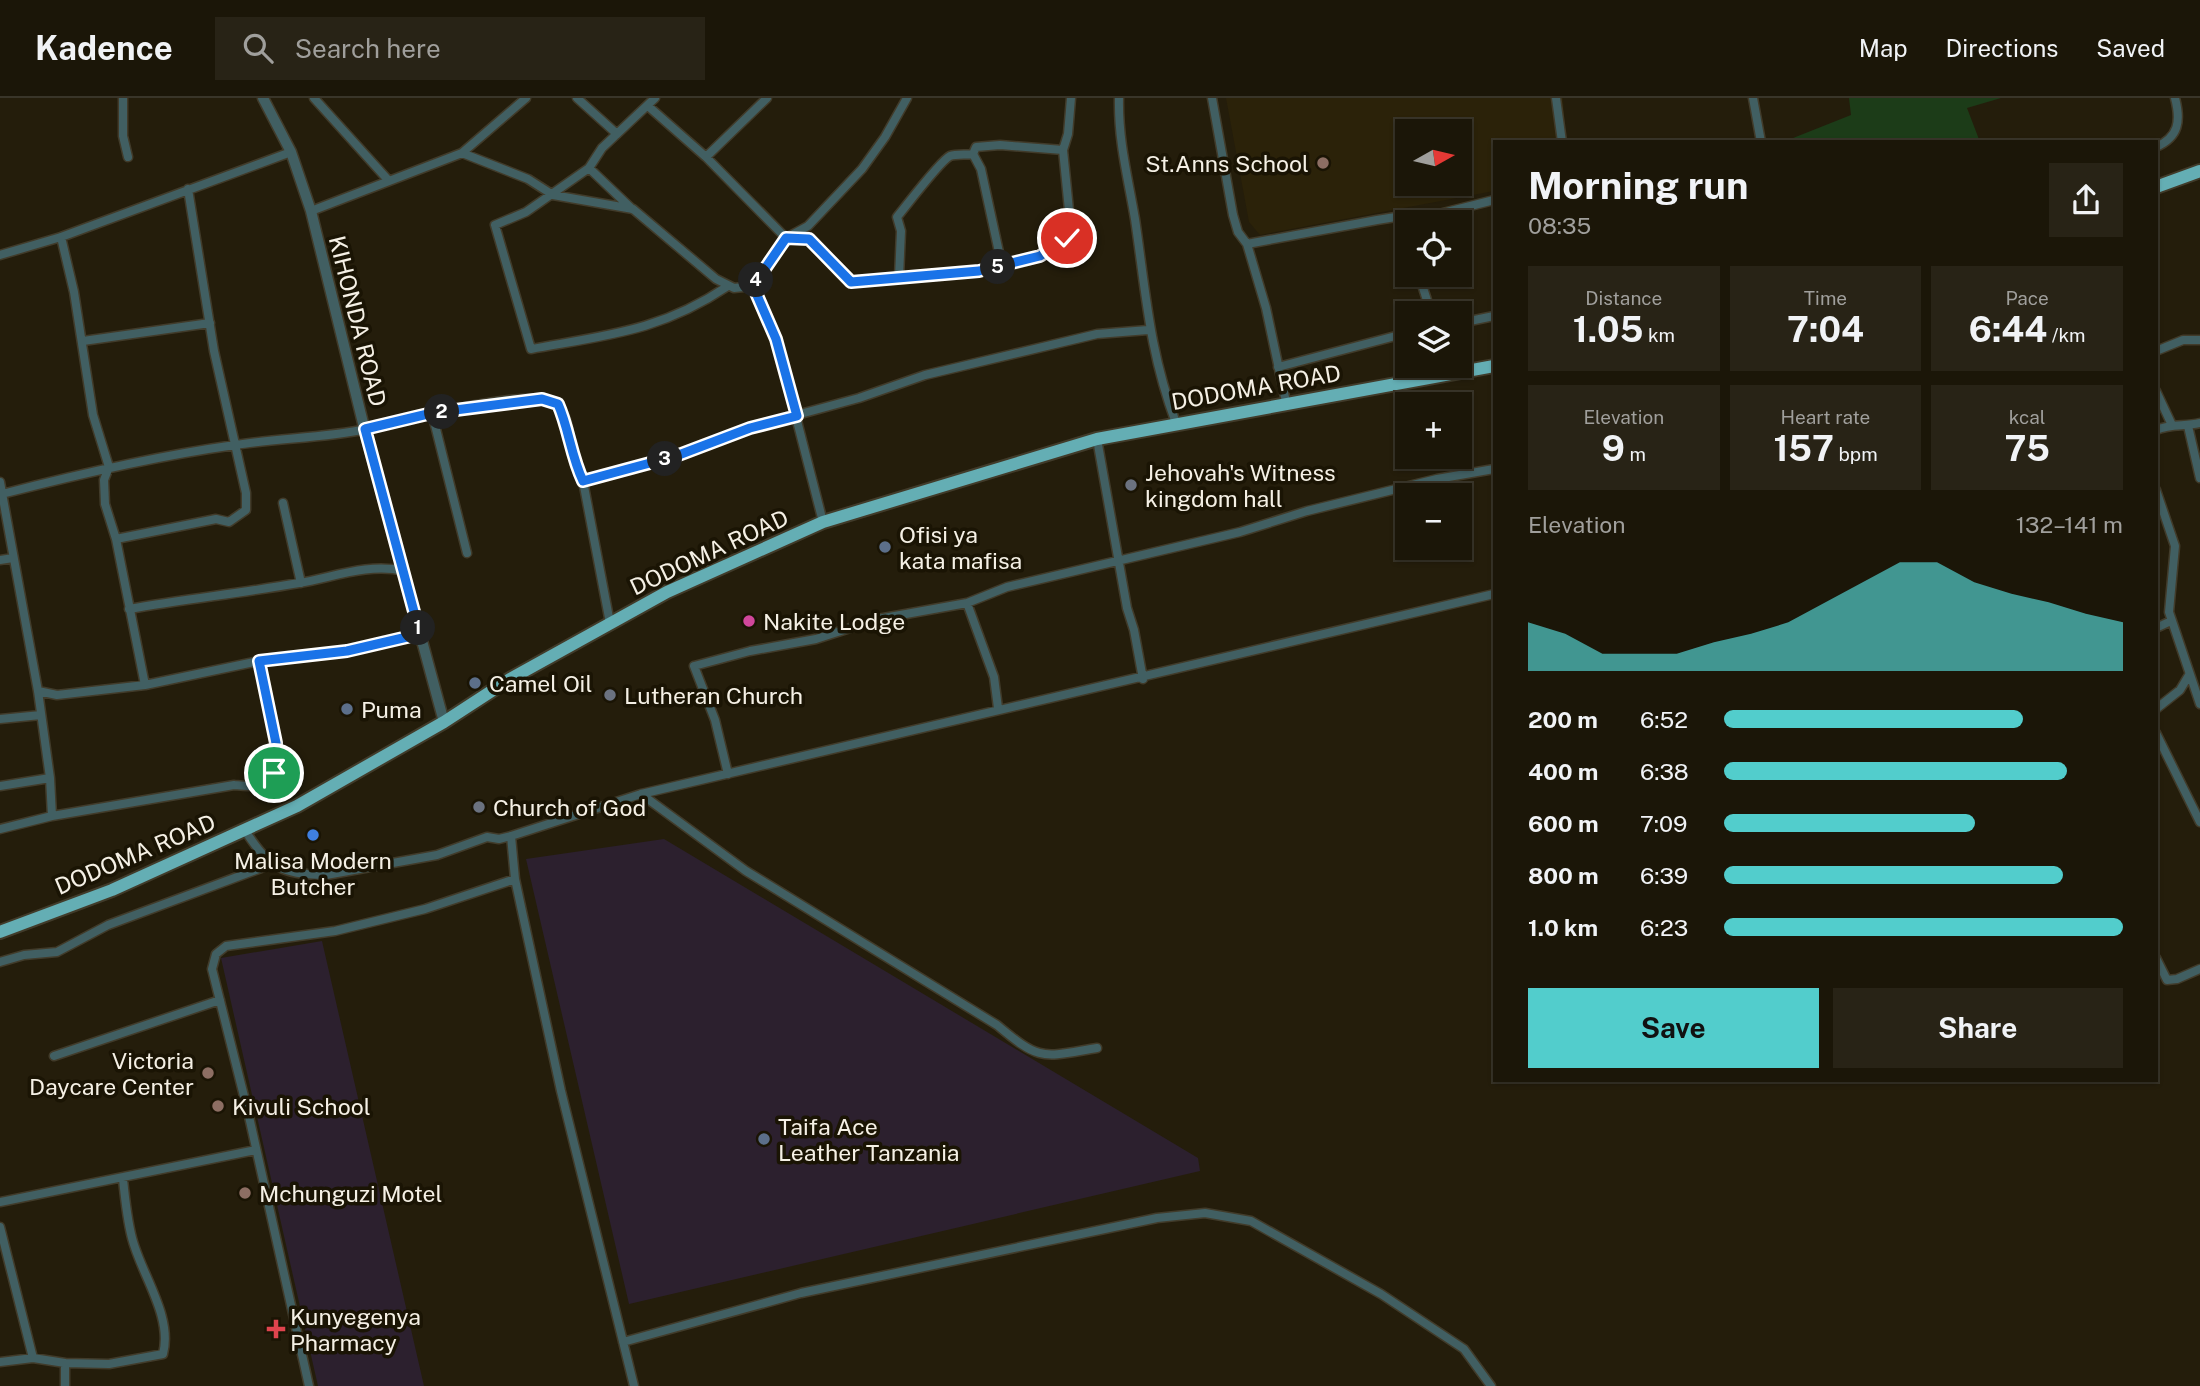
<!DOCTYPE html>
<meta charset="utf-8">
<style>
body{margin:0;font-family:"Public Sans",sans-serif;background:#282316;color:#f1f3f6;height:100vh;display:flex;flex-direction:column;font-size:26px;white-space:nowrap}
*{box-sizing:border-box;margin:0}
p{font-size:23px;color:#a09f9c}
.icon{flex:none;width:38px;height:38px;fill:none;stroke:currentColor;stroke-width:2;stroke-linecap:round;stroke-linejoin:round}
.map{position:relative;flex:1;overflow:hidden}
.panel{position:absolute;left:1493px;top:42px;width:665px;height:942px;display:flex;flex-direction:column;background:#1b1608;border-radius:0px;box-shadow:0 2px 5px #0004,0 0 0 2px #393529}
.panel>*{flex:none}
.needle{width:46px;rotate:82deg}
.controls{position:absolute;left:1395px;top:21px;display:grid;gap:14px}
.controls a{display:grid;place-items:center;width:77px;height:77px;border-radius:0px;background:#1b1608;box-shadow:0 2px 5px #0004,0 0 0 2px #393529;font-size:35px}
.pin{position:absolute;display:grid;place-items:center;width:60px;height:60px;color:#fff;margin:-30px;border:4px solid #fff;border-radius:50%;box-shadow:0 2px 7px #0007}
.km{position:absolute;width:35px;height:35px;margin:-18px;border-radius:50%;background:#222;color:#fff;font-size:19px;line-height:35px;text-align:center}
.round{display:grid;place-items:center;flex:none;width:74px;height:74px;border-radius:0px;background:#282316}
.summary{display:flex;align-items:center;justify-content:space-between;height:119px;padding:0 35px}
h1{font-size:38px;font-weight:700;line-height:52px}
.stats{display:grid;grid-template-columns:repeat(3,1fr);gap:10px;height:119px;padding:7px 35px}
.stats div{display:grid;align-content:center;border-radius:0px;background:#282316;text-align:center}
.stats b{font-size:35px;font-weight:700}
.stats small{font-size:19px;font-weight:400}
.stats p{font-size:19px}
.chart{height:196px;padding:14px 35px}
.chart p{display:flex;justify-content:space-between}
.chart svg{width:100%;height:126px;margin-top:7px;fill:#52cdcc;opacity:.7}
.primary-button{display:flex;gap:14px;margin-top:auto;padding:14px 35px}
.primary-button a{flex:1;height:80px;border-radius:0px;background:#52cdcc;color:#111;font-size:28px;font-weight:700;line-height:80px;text-align:center}
.primary-button a+a{background:#282316;color:#f1f3f6}
ul{padding:0 35px;list-style:none;font-size:23px}
li{display:grid;grid-template-columns:112px 84px 1fr;align-items:center;height:52px}
li i{height:18px;border-radius:9px;background:#52cdcc}
header{display:flex;align-items:center;gap:42px;box-sizing:border-box;height:98px;padding:0 35px;background:#1b1608;border-bottom:2px solid #393529}
header strong{font-size:33px}
nav{display:flex;gap:38px;margin-inline-start:auto;font-size:24px}
.search{width:490px;height:63px;background:#282316;display:flex;align-items:center;gap:18px;box-sizing:border-box;padding:0 24px;border-radius:0px;color:#a09f9c;font-size:26px}
.map>svg:first-child{display:block}
.built{fill:#2b2209;fill-rule:evenodd}
.industrial{fill:#2c202e}
.green{fill:#1c3c18}
.lines{fill:none;stroke-linecap:round;stroke-linejoin:round}
.minor-casing{stroke:#413b2a;stroke-width:11}
.tertiary-casing{stroke:#413b2a;stroke-width:13}
.trunk-casing{stroke:#413b2a;stroke-width:16}
.minor{stroke:#415f62;stroke-width:8}
.tertiary{stroke:#415f62;stroke-width:10}
.trunk{stroke:#64aeb4;stroke-width:12}
.route-casing{stroke:#fff;stroke-width:14}
.route{stroke:#1a73e8;stroke-width:9}
.education-dot{fill:#8d6e63;stroke:#1a1404;stroke-width:2.5}
.worship-dot{fill:#6b7280;stroke:#1a1404;stroke-width:2.5}
.service-dot{fill:#5c6f8a;stroke:#1a1404;stroke-width:2.5}
.hotel-dot{fill:#d1479c;stroke:#1a1404;stroke-width:2.5}
.shop-dot{fill:#3f7fe0;stroke:#1a1404;stroke-width:2.5}
.health-dot{fill:#e0444e;stroke:#1a1404;stroke-width:2.5}
.labels{text-anchor:middle;dominant-baseline:central;stroke-width:7;stroke-linejoin:round;paint-order:stroke}
.poi-label{font-size:23px;fill:#f5f0e5;stroke:#1a1404;text-anchor:start}
.street-label{font-size:23px;fill:#f5f0e5;stroke:#1a1404}
</style>
<header>
<strong>Kadence</strong>
<div class="search"><svg class="icon" aria-label="search" viewBox="0 0 24 24"><circle cx="10" cy="10" r="6"/><path d="M15 15l6 6"/></svg>Search here</div>
<nav><a>Map</a><a>Directions</a><a>Saved</a></nav>
</header>
<div class="map">
<svg width="2200" height="1288" viewBox="0 0 2200 1288">
<rect width="100%" height="100%" fill="#241d0b"/>
<path class="built" d="M1226,0H1563L1566,44H1494V93L1260,137L1249,124ZM1407,33H1460V86H1407Z"/>
<path class="industrial" d="M664,741L1198,1060L1200,1073L629,1206L526,761Z
M322,843L424,1288H318L221,860Z"/>
<path class="green" d="M1849,0H2001L1967,10L1980,44H1783L1851,17Z"/>
<g class="lines">
<defs>
<path id="minor" d="M123,0V38L128,59
M314,0L389,83
M577,0L617,36
M655,0L602,50L589,70L526,114L495,127L531,251C608,237 661,233 728,188
M1119,0C1118,42 1128,80 1135,121C1146,195 1149,253 1176,325
M1212,0L1233,117L1238,134L1247,146L1266,210L1286,304
M1556,0L1562,44
M1753,0L1761,44
M648,8L706,59L786,140L809,141L851,184H865C911,173 1050,182 1071,132L1063,52L1068,36L1071,0
M2156,49C2179,39 2181,23 2175,0
M462,55L528,81L553,97L633,111L716,181L734,190L753,188
M973,56L981,71L1002,168
M706,59L767,0
M589,70L632,111
M311,113L462,55L526,0
M1402,118L1407,134
M61,139L74,194L93,317L109,369L104,382L105,406L116,441L145,587
M1247,146L1377,122L1402,118L1423,120L1494,102
M0,157L61,139L291,54
M1419,177L1431,215
M899,179L901,133L897,119C907,107 940,63 950,58C956,56 966,57 973,56L976,49L1000,47L1063,52
M1460,225L1494,218
M83,243L210,225
M2156,253L2183,242H2200
M1278,269L1407,235
M2156,293L2171,325
M432,315L467,455
M2188,328L2200,380
M2156,332C2172,325 2184,329 2200,325
M1097,341L1127,510L1134,532L1143,581
M583,383L676,358L749,330L859,300L925,277L1097,236L1148,232
M0,384L38,593L50,680L52,718
M2156,392L2175,448L2169,514L2200,606
M2,396C79,376 156,358 235,347C279,340 324,340 367,331C400,324 529,289 554,304C571,315 569,347 574,364C576,370 580,377 583,383L610,525
M283,405L301,485
M823,424L776,241L753,188L786,140L808,128L862,71L885,39L907,0
M116,441L216,421L229,424L246,412V395L214,253L188,91
M0,462L13,460
M967,505L994,579L998,610
M129,511C186,501 242,495 299,485C334,479 368,465 404,473
M2156,530L2171,523
M38,593L57,597L145,587L259,563L347,553L420,536
M2156,611L2180,592L2189,577
M0,621L41,617
M2156,635L2200,724
M728,676L715,622L694,568L750,553L816,541L878,521L967,505L1007,489L1240,434L1307,413L1437,381L1494,371
M0,688L50,680
M641,696L746,773L997,927C1041,964 1042,959 1097,950
M0,731L52,718L234,687C246,688 257,690 267,682C288,666 264,586 259,563
M244,731C269,769 279,776 326,777L437,757L487,739L499,741L511,738L515,781L561,993L634,1288
M511,738L641,696L1494,496
M2156,860L2167,882L2177,881L2200,871
M0,864L24,857L57,854L108,827L272,766
M54,958L220,902
M0,1104L256,1052
M0,1129L33,1260
M623,1244L801,1195L1157,1120L1205,1115L1251,1123L1381,1196L1464,1251L1491,1288
M0,1264L33,1260L65,1265V1288
M65,1265L109,1266L163,1256C173,1218 141,1176 132,1140C127,1121 125,1101 123,1081
M309,1288L248,1014L212,871L216,856L226,848L335,833L425,811L515,781"/>
<path id="tertiary" d="M263,0L291,54L311,113L363,325L444,624"/>
<path id="trunk" d="M2156,89L2200,73
M0,834L112,792L297,708L444,624L510,581L667,494L823,424L1097,341L1494,268"/>
</defs>
<use href="#minor" class="minor-casing"/>
<use href="#tertiary" class="tertiary-casing"/>
<use href="#trunk" class="trunk-casing"/>
<use href="#minor" class="minor"/>
<use href="#tertiary" class="tertiary"/>
<use href="#trunk" class="trunk"/>
</g>
<g class="lines">
<defs>
<path id="route" d="M274,675L276,645L259,563L347,553L420,536L365,331L432,315L542,301L558,306C569,331 571,358 583,383L676,358L750,330L797,318L776,241L753,188L786,140L809,141L851,184L979,173L1040,158L1067,140"/>
</defs>
<use href="#route" class="route-casing"/>
<use href="#route" class="route"/>
</g>
<g class="education-dot">
<circle cx="1323" cy="65" r="7"/>
<circle cx="208" cy="975" r="7"/>
<circle cx="218" cy="1008" r="7"/>
<circle cx="245" cy="1095" r="7"/>
</g>
<g class="worship-dot">
<circle cx="1131" cy="387" r="7"/>
<circle cx="610" cy="597" r="7"/>
<circle cx="479" cy="709" r="7"/>
</g>
<g class="service-dot">
<circle cx="885" cy="449" r="7"/>
<circle cx="475" cy="585" r="7"/>
<circle cx="347" cy="611" r="7"/>
<circle cx="764" cy="1041" r="7"/>
</g>
<circle class="hotel-dot" cx="749" cy="523" r="7"/>
<circle class="shop-dot" cx="313" cy="737" r="7"/>
<path class="health-dot" d="M272.5 1220.5h7v7h7v7h-7v7h-7v-7h-7v-7h7z"/>
<g class="labels">
<g class="poi-label">
<text x="1309" y="65" text-anchor="end">St.Anns School</text>
<text x="1145" y="374">Jehovah's Witness<tspan x="1145" dy="26">kingdom hall</tspan></text>
<text x="899" y="436">Ofisi ya<tspan x="899" dy="26">kata mafisa</tspan></text>
<text x="763" y="523">Nakite Lodge</text>
<text x="489" y="585">Camel Oil</text>
<text x="624" y="597">Lutheran Church</text>
<text x="361" y="611">Puma</text>
<text x="493" y="709">Church of God</text>
<text x="313" y="762" text-anchor="middle">Malisa Modern<tspan x="313" dy="26">Butcher</tspan></text>
<text x="194" y="962" text-anchor="end">Victoria<tspan x="194" dy="26">Daycare Center</tspan></text>
<text x="232" y="1008">Kivuli School</text>
<text x="778" y="1028">Taifa Ace<tspan x="778" dy="26">Leather Tanzania</tspan></text>
<text x="259" y="1095">Mchunguzi Motel</text>
<text x="290" y="1218">Kunyegenya<tspan x="290" dy="26">Pharmacy</tspan></text>
</g>
<g class="street-label">
<text transform="translate(358 223) rotate(76)">KIHONDA ROAD</text>
<text transform="translate(1256 289) rotate(-10)">DODOMA ROAD</text>
<text transform="translate(709 454) rotate(-25)">DODOMA ROAD</text>
<text transform="translate(135 756) rotate(-23)">DODOMA ROAD</text>
</g>
</g>
</svg>
<div class="controls">
<a><svg class="needle" viewBox="-14 -14 28 28"><path d="M0-13l5 13h-10z" fill="#e53935"/><path d="M0 13l5-13h-10z" fill="#a09f9c"/></svg></a>
<a><svg class="icon" aria-label="locate" viewBox="0 0 24 24"><circle cx="12" cy="12" r="6"/><path d="M12 2v4M12 18v4M2 12h4M18 12h4"/></svg></a>
<a><svg class="icon" aria-label="layers" viewBox="0 0 24 24"><path d="M12 4l9 5-9 5-9-5zM3 14l9 5 9-5"/></svg></a>
<a>+</a>
<a>−</a>
</div>
<div class="pin" style="left:274px;top:675px;background:#1e9e55"><svg class="icon" aria-label="arrive" viewBox="0 0 24 24"><path d="M6 21V4h12l-3 4 3 4H6"/></svg></div>
<div class="pin" style="left:1067px;top:140px;background:#d93025"><svg class="icon" aria-label="check" viewBox="0 0 24 24"><path d="M5 12l5 5 9-10"/></svg></div>
<b class="km" style="left:418px;top:530px">1</b>
<b class="km" style="left:442px;top:314px">2</b>
<b class="km" style="left:665px;top:361px">3</b>
<b class="km" style="left:756px;top:182px">4</b>
<b class="km" style="left:998px;top:169px">5</b>
<section class="panel">
<div class="summary"><div><h1>Morning run</h1><p>08:35</p></div><a class="round"><svg class="icon" aria-label="share" viewBox="0 0 24 24"><path d="M12 15V3M7 8l5-5 5 5M5 13v7h14v-7"/></svg></a></div>
<div class="stats">
<div><p>Distance</p><b>1.05<small> km</small></b></div>
<div><p>Time</p><b>7:04</b></div>
<div><p>Pace</p><b>6:44<small> /km</small></b></div>
</div>
<div class="stats">
<div><p>Elevation</p><b>9<small> m</small></b></div>
<div><p>Heart rate</p><b>157<small> bpm</small></b></div>
<div><p>kcal</p><b>75</b></div>
</div>
<div class="chart"><p><span>Elevation</span>132–141 m</p>
<svg viewBox="0 0 160 44" preserveAspectRatio="none"><path d="M0 44V27L10 31L20 38L30 38L40 38L50 34L60 31L70 27L80 20L90 13L100 6L110 6L120 13L130 17L140 20L150 24L160 27V44z"/></svg>
</div>
<ul>
<li><b>200 m</b>6:52<i style="width:75%"></i></li>
<li><b>400 m</b>6:38<i style="width:86%"></i></li>
<li><b>600 m</b>7:09<i style="width:63%"></i></li>
<li><b>800 m</b>6:39<i style="width:85%"></i></li>
<li><b>1.0 km</b>6:23<i style="width:100%"></i></li>
</ul>
<div class="primary-button"><a>Save</a><a>Share</a></div>
</section>
</div>
